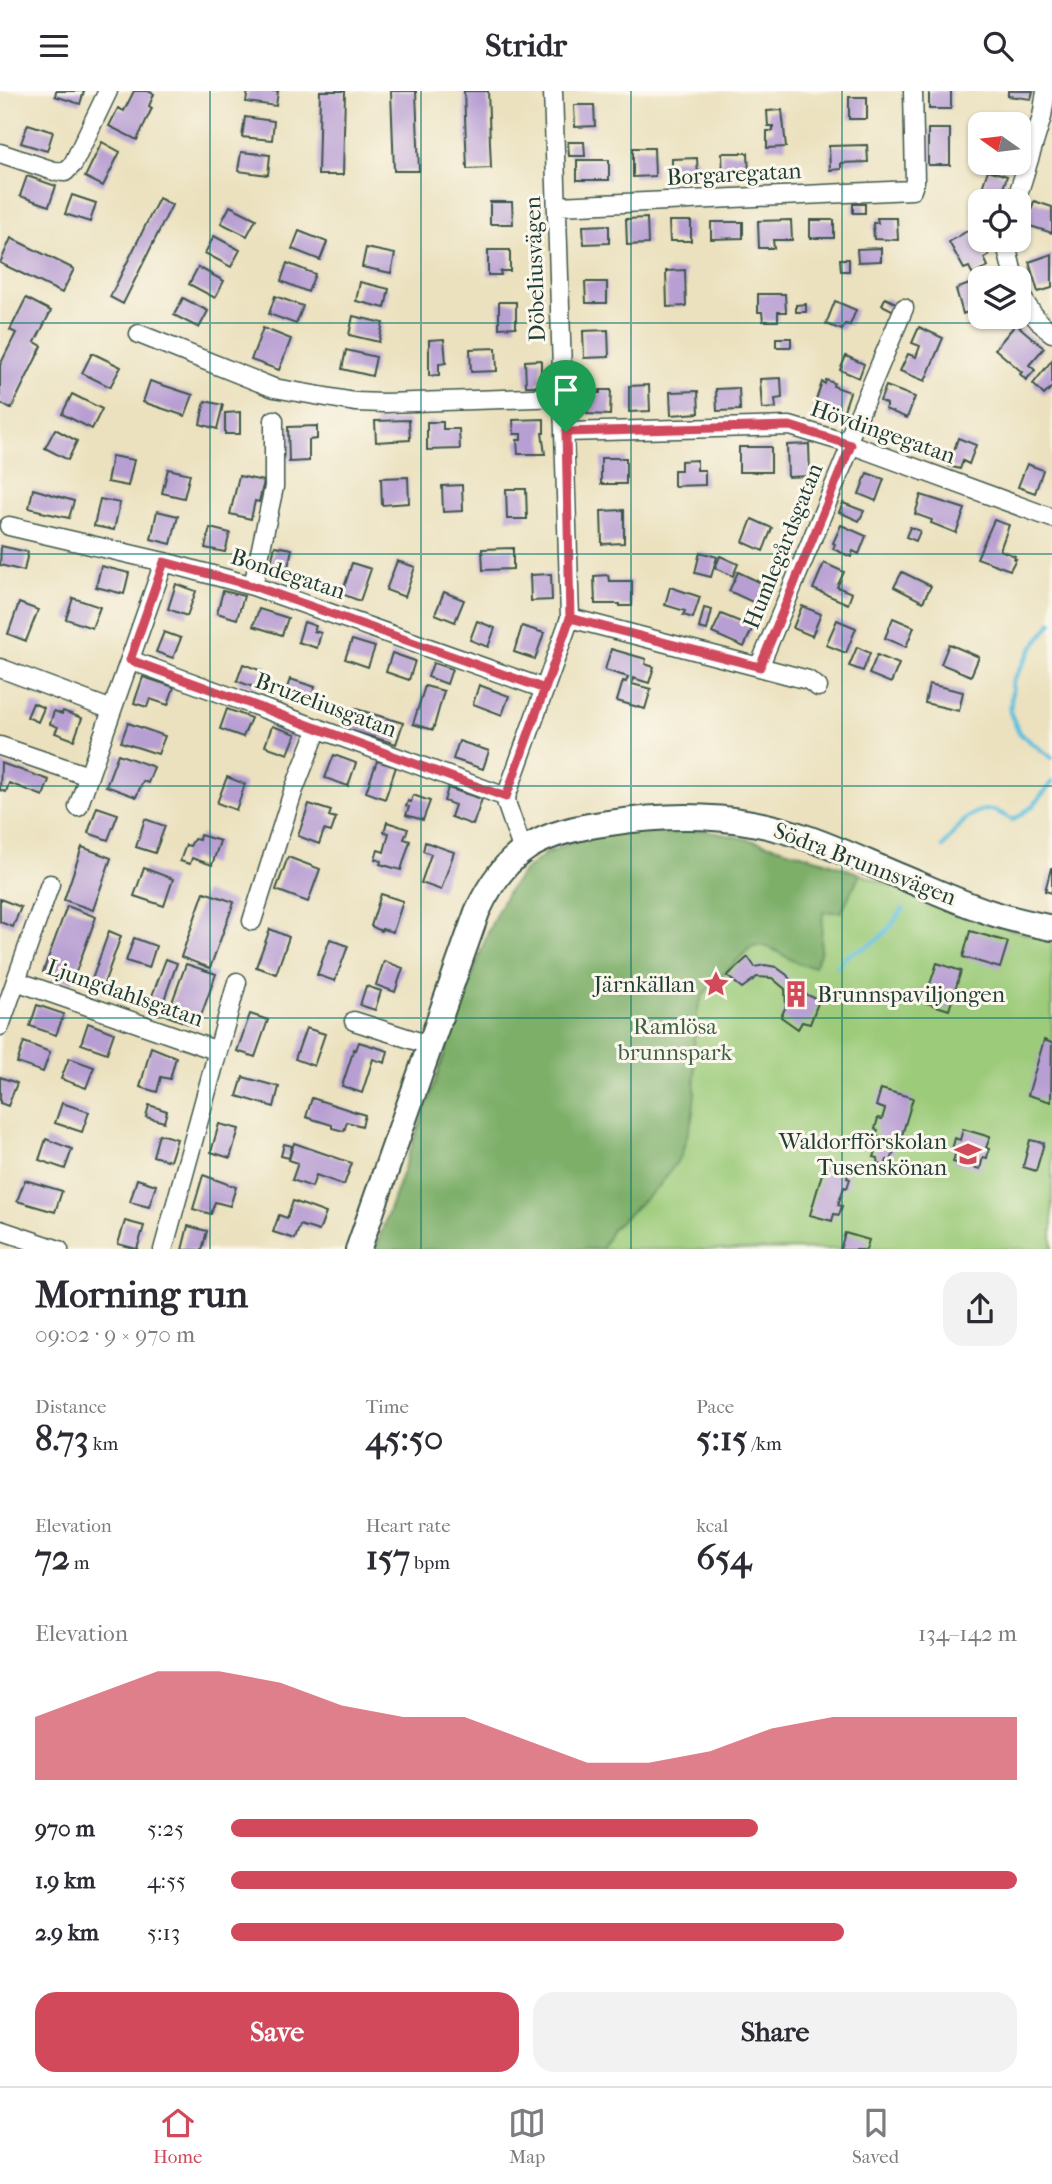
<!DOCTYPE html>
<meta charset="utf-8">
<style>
body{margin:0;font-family:"IM FELL French Canon",serif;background:#f2f2f3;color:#2b2b33;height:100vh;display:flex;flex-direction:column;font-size:26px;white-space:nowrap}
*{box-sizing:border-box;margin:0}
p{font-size:23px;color:#7c7c81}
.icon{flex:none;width:38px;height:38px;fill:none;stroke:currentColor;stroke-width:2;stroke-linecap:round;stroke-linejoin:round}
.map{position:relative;height:1158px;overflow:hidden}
.side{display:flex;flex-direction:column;background:#fff;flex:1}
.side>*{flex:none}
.needle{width:46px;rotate:284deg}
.fabs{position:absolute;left:968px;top:21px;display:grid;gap:14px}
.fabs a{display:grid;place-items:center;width:63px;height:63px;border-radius:14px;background:#fff;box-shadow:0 2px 5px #0004;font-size:35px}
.pin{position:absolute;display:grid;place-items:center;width:60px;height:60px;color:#fff;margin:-72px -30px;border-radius:50% 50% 50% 0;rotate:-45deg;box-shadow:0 0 7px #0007}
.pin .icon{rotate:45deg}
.round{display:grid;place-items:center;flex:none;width:74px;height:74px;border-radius:21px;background:#f2f2f3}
.summary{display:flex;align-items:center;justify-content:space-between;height:119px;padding:0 35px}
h1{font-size:38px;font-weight:800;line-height:52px}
.stats{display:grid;grid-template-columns:repeat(3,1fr);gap:10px;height:119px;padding:7px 35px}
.stats div{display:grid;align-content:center}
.stats b{font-size:35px;font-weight:800}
.stats small{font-size:19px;font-weight:400}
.stats p{font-size:19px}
.chart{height:196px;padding:14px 35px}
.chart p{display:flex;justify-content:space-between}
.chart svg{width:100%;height:126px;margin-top:7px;fill:#d1495b;opacity:.7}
.button{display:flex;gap:14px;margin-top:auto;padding:14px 35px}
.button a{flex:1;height:80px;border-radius:21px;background:#d1495b;color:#fff;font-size:28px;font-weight:800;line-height:80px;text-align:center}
.button a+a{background:#f2f2f3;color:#2b2b33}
ul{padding:0 35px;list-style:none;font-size:23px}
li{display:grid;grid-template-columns:112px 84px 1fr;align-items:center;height:52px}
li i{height:18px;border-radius:9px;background:#d1495b}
header{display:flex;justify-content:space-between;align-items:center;height:91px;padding:0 35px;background:#fff;font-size:32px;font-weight:800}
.menu{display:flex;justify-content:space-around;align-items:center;height:98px;border-top:2px solid #e1e1e2;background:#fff;font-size:19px;color:#7c7c81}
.menu a{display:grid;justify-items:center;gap:4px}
.menu .current{color:#d1495b}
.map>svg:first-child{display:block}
.green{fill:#9ccb79;stroke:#5e8456;stroke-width:2}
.forest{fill:#7daf69;stroke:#4e764e;stroke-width:2}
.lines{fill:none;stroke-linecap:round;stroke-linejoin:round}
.stream{stroke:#5ebfdd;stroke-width:4.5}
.building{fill:#b89fd3}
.street-casing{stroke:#3e5649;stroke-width:21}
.secondary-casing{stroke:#3e5649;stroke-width:28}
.street{stroke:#fff;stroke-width:18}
.secondary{stroke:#fff;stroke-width:24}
.route-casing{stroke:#fff;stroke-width:14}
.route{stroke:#d1495b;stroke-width:9}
.grid{fill:none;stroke:#0f766e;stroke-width:2;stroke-opacity:0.55}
.labels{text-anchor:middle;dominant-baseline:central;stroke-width:6;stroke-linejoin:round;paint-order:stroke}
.street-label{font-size:23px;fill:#1f3d34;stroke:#fbf7ec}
.poi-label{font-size:23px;fill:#1f3d34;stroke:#fbf7ec;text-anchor:end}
.park-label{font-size:23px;fill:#3e6045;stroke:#fbf7ec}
</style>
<header><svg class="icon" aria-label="menu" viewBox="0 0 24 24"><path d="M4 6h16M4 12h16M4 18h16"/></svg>Stridr<svg class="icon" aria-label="search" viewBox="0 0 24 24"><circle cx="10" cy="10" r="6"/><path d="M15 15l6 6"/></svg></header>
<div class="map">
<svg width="1052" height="1159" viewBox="0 0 1052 1159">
<rect width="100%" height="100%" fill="#fbf7ec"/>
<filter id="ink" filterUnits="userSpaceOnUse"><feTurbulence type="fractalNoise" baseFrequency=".0143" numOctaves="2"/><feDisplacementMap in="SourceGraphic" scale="14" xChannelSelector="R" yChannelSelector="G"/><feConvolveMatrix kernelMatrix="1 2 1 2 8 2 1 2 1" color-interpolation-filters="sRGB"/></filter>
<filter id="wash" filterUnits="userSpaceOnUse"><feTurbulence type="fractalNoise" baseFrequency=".00686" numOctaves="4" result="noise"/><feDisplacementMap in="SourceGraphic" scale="28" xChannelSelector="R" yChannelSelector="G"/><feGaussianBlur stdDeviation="1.57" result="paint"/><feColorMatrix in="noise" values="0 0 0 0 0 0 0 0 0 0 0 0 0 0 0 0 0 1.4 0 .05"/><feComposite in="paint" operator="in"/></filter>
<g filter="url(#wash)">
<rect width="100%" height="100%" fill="#ebe1be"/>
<path class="green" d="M714,742L826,770L983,830L1052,851V1158L375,1159L488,841L506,804L525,780L549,760Z"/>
<path class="forest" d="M633,737C653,737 674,735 693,738C749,746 807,763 860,783L841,821H823L820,863L814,875C790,877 776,850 752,855L706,900L699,913L694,940L695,1003L692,1028L681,1065L659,1095L612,1138L602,1158L375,1159L488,841C520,761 555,753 633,737Z"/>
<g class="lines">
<path class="stream" d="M1052,531L1033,556L1013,590L1010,621L1019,642L1052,667
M943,756C954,741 969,716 992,719C998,720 1007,726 1013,729L1033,715L1052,691
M837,876C852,855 856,864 873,852C886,843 894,831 903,818"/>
</g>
<g id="blocks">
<path class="building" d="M56,0H84L80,13L55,5Z
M134,0H148L154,3L149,15L152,17L137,49L109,35L118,17L124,20Z
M248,0H278L276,15L246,11Z
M320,0H345L343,84H318Z
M391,0H416L419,80H394Z
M464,0H488L491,77L467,78Z
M929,0H951V18H929Z
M1008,0H1033L1031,8L1008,5Z
M849,6H867V28H849Z
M574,14H594L595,35L575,36Z
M782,19L786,56L767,57V40H773V35H768L767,20Z
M245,26L274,30L272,49L242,46Z
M1006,26L1027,32L1019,57L1018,33H1003Z
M28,33L53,41L47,60L21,52Z
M928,38H950V74H928Z
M102,51L120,61L103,95L85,86Z
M568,51H584L585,65H569Z
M867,54L868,71L841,72V78L830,79L829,55Z
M633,57H654L655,85L633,86Z
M975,59L980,61V72H993L991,77L971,71Z
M241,61L270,64L268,84L238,80Z
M722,62H748L749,85H723Z
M697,67L698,86L672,87V68Z
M577,69H609V89H577Z
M988,79L1007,85L999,110L978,109Z
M27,85L56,95L49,115L20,105Z
M72,104L96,112L90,131L65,123Z
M159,107L172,114L123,213L110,206Z
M1034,110L1052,116V142L1027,134Z
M490,111H512L513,133H490Z
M853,113H865V122H853Z
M230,115L256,128L247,145L221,132Z
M647,127L648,153L627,154L626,128Z
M877,127H897L898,149L874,148L873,132H878Z
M791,129L792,149H773L774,157H759L758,130Z
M810,129H834V147H810Z
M669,130H691V150H670Z
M711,131H743V147L711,148Z
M609,134V152L584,153L583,135Z
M969,139L976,153L981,150L989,164L984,167L988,175L973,184L969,176L964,178L949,151Z
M299,140L327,151L320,169L292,158Z
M214,145L240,159L231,176L205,162Z
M11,147L74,178L62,202L0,172Z
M366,157L395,163L391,182L362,176Z
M881,157V170L858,171L857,158Z
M488,159H510V180H500L501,184H488Z
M1052,163V197L1038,201L1029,171Z
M840,168H849V180H841Z
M287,172L315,183L308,201L281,190Z
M198,176L224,190L215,207L189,193Z
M685,179L686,215L667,216L666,180Z
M980,189V216L963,223L956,198Z
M360,191L389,198L385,217L356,210Z
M585,191H607V212H586Z
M758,203H785L786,221H778V230H763L762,221H758Z
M275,205L303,215L296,233L269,223Z
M26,207L51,220L35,251L42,255L11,318L0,312V274L16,242L10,239Z
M183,207L208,220L199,237L174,224Z
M885,207L898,213L894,220L882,214Z
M835,210L856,219L850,234L845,233L842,239L826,233Z
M499,211H516V236L499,237Z
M806,213V221H796V214Z
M353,225L383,232L379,251L349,244Z
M1016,233L1044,257L1029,274L1035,279L1026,289L1020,283L1022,281L995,258Z
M919,236L943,247L925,290L900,280L908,263L916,266L920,255L912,252Z
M263,237L291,248L279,279L251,269Z
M608,239L609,266L584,267L583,240Z
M776,247H791V256H776Z
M444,248L446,272L439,273V284L429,285V249Z
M496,257L497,280L471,281L470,258Z
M346,259L376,266L372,285L342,278Z
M92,262L121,276L110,296L82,282Z
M846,265L864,273L859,287L840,279Z
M541,269V291H538V295H526L525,270Z
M1052,269V296L1044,304L1033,293Z
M781,287L782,307L775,308L776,317L762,318L760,288Z
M826,289L834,292L833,295L850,301L842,325L824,320L825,319L814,315L822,291L825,293Z
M150,290L193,304L185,325L143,311Z
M649,294L650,320L629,321V295Z
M886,295L915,306L907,327L885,318L887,313L880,310Z
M739,297L740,319L717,320L716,298Z
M600,299H611L610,324L587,323L588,302H600Z
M698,300L699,322L671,324L670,301Z
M72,303L102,318L92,338L62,323Z
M205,310L223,314L217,338L200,333Z
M240,321V343H225V322Z
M544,328V342H542L545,363H518L517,349H521V343H514L513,329Z
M409,329L410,349L376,351L375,330Z
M427,331H443V338H459L460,358L427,359Z
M317,335V348L309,349V370L289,371L288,336Z
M55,338L77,350L68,369L45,357Z
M958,347L976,354L969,373L963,370L960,378L949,375Z
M809,353L810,385L788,386L787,354Z
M739,356H771V381H739Z
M112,365L134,369L128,395L107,391Z
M601,367H626V393H601Z
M697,369V379H705V394L674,395V379H681V370Z
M1027,373L1043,379L1035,402L1018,396Z
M168,378L190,383L184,407L162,402Z
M867,382L884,388L876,410L859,403Z
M239,385L264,390L259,411L255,410L251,428L230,423Z
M408,386L409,412L382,414L381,387Z
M462,394L463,420L443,421L442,395Z
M33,398L74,410L69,427L41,421V420L29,417Z
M506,398H526L527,428H507Z
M921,404L965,418L956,442L931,432L932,429L915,423Z
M100,408L120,412L114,439L94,435Z
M843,412L864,420L859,430L839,421Z
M624,419V452L602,453L601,420Z
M157,420L178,425L171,453L151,448Z
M752,428L772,437L763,460L743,451Z
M994,429L1009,434L1000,459L1015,465L1014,468H1016L1010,479L977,467Z
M841,434L866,445L859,463L853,460L851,466L833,458L835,453L833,452Z
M910,436L920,440L916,450L906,446Z
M210,437L230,442L225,461L205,457Z
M1,455L28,461L24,480L0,474Z
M275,455L292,458L286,485L269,481Z
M513,457V478L483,479L482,458Z
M700,461L717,466L711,486L695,482Z
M720,465L738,473L733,485L715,477Z
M397,470L415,476L405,506L386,499Z
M352,472L371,478L360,510L342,503Z
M824,472L844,481L837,496L852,502L848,513L813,498Z
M101,475L129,482L124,503L96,496Z
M738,481L770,496L761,515L729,500Z
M902,481L931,495L923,511L894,496Z
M551,483L552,509L531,510L530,484Z
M608,484L609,490H632V515H620V513H595L594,485Z
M176,493L196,500L187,525L168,518Z
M670,496L700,506L693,527L683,524L685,520L665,514Z
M223,500L244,505L237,528L217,522Z
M444,501L464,509L455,531L435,523Z
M73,507L100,516L92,537L66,528Z
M19,512L38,519L26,550L8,543Z
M802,515L821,523L812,545L793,537Z
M704,517L712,519L707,539L699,537Z
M259,518L288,527L282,544L253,535Z
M721,523L753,536L744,556L712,542Z
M893,527L914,536L906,556L885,547Z
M837,529L856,537L846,562L826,554Z
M477,530L495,537L488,556L470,549Z
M304,531L316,535L314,540L321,542L317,557L298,551Z
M522,535L544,542L535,568L514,561Z
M164,541L181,547L173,567L156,561Z
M352,549L375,556L368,576L345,568Z
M949,553L979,566L971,585L941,573Z
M857,556L870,562L863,580L849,575Z
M611,558L646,568L645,573L654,576L649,592L633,587L632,593L651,598L645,618L617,610L623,590L626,591L628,586L605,579Z
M392,562L415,570L409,589L386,581Z
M877,564L899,573L891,592L869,583Z
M433,572L452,578L447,593L428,586Z
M243,573L262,580L256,597L237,590Z
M143,586L174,596L168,614L150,608L147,616L134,612Z
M290,588L315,596L308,615L284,606Z
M929,593L963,601L959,620L925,612Z
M479,594L509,605L502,624L473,613Z
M425,595L444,600L433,639L413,633Z
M33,612L44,617L38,631L27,626Z
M353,617L403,632L396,653L346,638Z
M227,618L251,627L243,646L220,638Z
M54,620L62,623L63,620L82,627L74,649L55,642L58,636L50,633Z
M128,632L165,645L158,663L121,651Z
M272,635L296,643L288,663L265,655Z
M459,650L489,660L483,678L453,668Z
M118,663L154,676L148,692L143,690L136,706L106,695Z
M334,664L356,672L348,695L325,687Z
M377,670L396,676L385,708L366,701Z
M1,672L49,689L43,705L9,692L6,701L0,699Z
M227,686L245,693L236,719L217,712Z
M448,697L482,708L473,734L451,726L455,714L444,710Z
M413,704L430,710L423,729L406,724L409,716L406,715L408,710L411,711Z
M309,713L331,720L329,725L336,727L331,741L324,739L319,753L298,745Z
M97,716L118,723L108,749L88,742Z
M145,728L165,735L155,762L136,756Z
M387,731L408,738L404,748L410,750L401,779L380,773L381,770L375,768L378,759L384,761L389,742L384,741Z
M200,744L220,750L212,774L192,767L190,773L180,770L186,754L190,755L194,748L199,749Z
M425,751L454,761L441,799L421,792L431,763L423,760Z
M82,756L111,767L93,819L64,809Z
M288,766L320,778L308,811L276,799Z
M144,777L173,788L164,815L134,805Z
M1051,777H1052V802L1045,800Z
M204,801L234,811L210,877L181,866Z
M381,803L403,810L393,841L382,838L381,840L371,835Z
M0,808L21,816L13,836L0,831Z
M67,815L96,826L72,892L43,881Z
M270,838L289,846L276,883L256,876Z
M109,840L121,845L101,901L89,897Z
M970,840L1008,851L1000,877L963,866Z
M134,847L156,855L149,877L126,870Z
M330,848L348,855L335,890L317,884Z
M748,866L755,876L765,874L776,876L787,884L796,899L819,909L810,933L802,931L798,938L781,926L786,915L785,898L772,887L757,886L742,897L727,885Z
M166,868L177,872L159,923L147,918Z
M384,870L403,877L395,901L376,894Z
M937,872L961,880L949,919L924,911Z
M186,873L216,883L197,936L167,925Z
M366,895L381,900L375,919L360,914Z
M37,914L64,923L56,944L30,935Z
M250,923L268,929L255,966L237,960Z
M88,932L114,942L107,962L81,953Z
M306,937L325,943L314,975L295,968Z
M1044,949L1052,952L1051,1011L1028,1004Z
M24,951L50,961L43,981L17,972Z
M359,951L388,960L385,972L373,968L362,1002L342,995L354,958L356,959Z
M151,956L176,966L170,988L161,986L157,1001L140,996Z
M69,967L94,976L86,997L61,988Z
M0,986L17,992L8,1015L0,1012Z
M243,986L279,996L274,1016L237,1005Z
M881,998L913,1007L900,1051L897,1050L891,1070L887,1069L885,1075L877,1072L878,1067L874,1066L881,1046L876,1044L878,1039L875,1038L878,1027L882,1028L885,1018L876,1015Z
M312,1007L365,1024L362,1035L347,1031L344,1040L332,1037V1034L306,1026Z
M62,1012L89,1021L82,1041L55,1032Z
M149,1014L167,1020L164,1031L146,1026Z
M219,1033L239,1038L230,1067L211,1061Z
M963,1038L990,1046L986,1057L989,1058L987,1067L983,1066L980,1078L953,1071L956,1060L952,1059L955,1047L960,1049Z
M159,1043L177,1048L170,1070L153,1065Z
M46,1048L72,1058L65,1078L39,1069Z
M1030,1049L1044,1052L1036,1080L1023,1076Z
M294,1052L352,1072L344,1094L316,1084L312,1096L292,1089L298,1072L289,1069Z
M284,1053L292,1055L289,1067L281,1065Z
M826,1069L850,1076L847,1087L850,1088L847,1097L844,1096L838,1114L842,1115L839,1124L834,1123L832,1130L810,1124Z
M203,1084L236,1096L230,1115L215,1111L211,1123L193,1118Z
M137,1088L156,1094L149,1116L130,1111Z
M25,1089L62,1100L55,1121L17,1110Z
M293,1110L326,1122L319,1140L300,1134L295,1148L273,1141L279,1124L287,1127Z
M125,1130L144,1135L137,1158L118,1153Z
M188,1135L207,1140L202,1159H182Z
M845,1142L869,1149L866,1159H840Z"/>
</g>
</g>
<g filter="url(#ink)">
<use href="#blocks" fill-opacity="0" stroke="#3e5649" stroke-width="2"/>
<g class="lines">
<defs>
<path id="street" d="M0,62L54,80L65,81L73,73L108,0
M1016,110L1042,26L1046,0
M558,115L912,99L915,90L913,0
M1007,149L1008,162L1014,187
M1018,198C1026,216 1036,230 1052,242
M139,243L274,297L355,311L385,312L563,306
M566,341L790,335L847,352L1052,427
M847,352L904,217
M9,435L164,471L253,495L545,598
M253,495L274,396V329
M570,527L759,576L808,589L818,596
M130,569L506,706
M759,576L851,354
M0,577L112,619
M0,655L88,685
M78,716L164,471
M523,760L507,714L506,706L570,527L553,0
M252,830L293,701L318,637
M16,890L218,960
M354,930L429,954
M0,935L50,793
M0,1139L59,1159
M163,1159L237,891"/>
<path id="secondary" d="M358,1159L477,821C506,757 542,741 609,732C656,725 706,723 752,732C803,741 849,764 897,784C929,797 962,813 995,823C1014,829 1033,833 1052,837"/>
</defs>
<use href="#street" class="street-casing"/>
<use href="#secondary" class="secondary-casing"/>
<use href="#street" class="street"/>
<use href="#secondary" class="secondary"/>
</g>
</g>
<g class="lines" filter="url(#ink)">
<defs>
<path id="route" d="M566,341L570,527L545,598L253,495L164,471L130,569L506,706L570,527L760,576L851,354L790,335L566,341"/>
</defs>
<use href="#route" class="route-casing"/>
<use href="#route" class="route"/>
</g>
<path class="grid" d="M210,0V1159M421,0V1159M631,0V1159M842,0V1159M0,232H1052M0,463H1052M0,695H1052M0,927H1052"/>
<defs>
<symbol id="sight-bare" viewBox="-9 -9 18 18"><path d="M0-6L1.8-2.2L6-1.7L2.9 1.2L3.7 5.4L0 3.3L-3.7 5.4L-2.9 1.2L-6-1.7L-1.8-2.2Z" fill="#d1495b" stroke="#fbf7ec" stroke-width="2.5" paint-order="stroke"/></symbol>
<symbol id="building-bare" viewBox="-9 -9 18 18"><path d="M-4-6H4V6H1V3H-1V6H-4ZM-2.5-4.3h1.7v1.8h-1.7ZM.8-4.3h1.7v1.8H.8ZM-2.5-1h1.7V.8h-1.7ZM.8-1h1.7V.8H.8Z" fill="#d1495b" stroke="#fbf7ec" stroke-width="2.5" paint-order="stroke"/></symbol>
<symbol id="school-bare" viewBox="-9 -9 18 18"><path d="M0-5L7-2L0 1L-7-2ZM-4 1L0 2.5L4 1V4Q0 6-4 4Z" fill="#d1495b" stroke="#fbf7ec" stroke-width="2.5" paint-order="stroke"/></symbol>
</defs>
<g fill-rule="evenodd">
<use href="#sight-bare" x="697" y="874" width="38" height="38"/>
<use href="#building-bare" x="777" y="884" width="38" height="38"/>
<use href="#school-bare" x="949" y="1044" width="38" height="38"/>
</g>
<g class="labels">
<g class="street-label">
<text transform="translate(734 83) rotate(-3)">Borgaregatan</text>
<text transform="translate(535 178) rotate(-92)">Döbeliusvägen</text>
<text transform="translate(883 341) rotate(19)">Hövdingegatan</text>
<text transform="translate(783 455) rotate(-68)">Humlegårdsgatan</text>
<text transform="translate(288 483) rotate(18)">Bondegatan</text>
<text transform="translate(326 614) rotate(20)">Bruzeliusgatan</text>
<text transform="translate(865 773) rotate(21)">Södra Brunnsvägen</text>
<text transform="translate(125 902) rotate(19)">Ljungdahlsgatan</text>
</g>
<g class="poi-label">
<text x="695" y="893">Järnkällan</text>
<text x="817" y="903" text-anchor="start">Brunnspaviljongen</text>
<text x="947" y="1050">Waldorfförskolan<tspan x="947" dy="26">Tusenskönan</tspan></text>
</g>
<g class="park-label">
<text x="675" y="935">Ramlösa<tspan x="675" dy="26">brunnspark</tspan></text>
</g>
</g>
</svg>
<div class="fabs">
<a><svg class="needle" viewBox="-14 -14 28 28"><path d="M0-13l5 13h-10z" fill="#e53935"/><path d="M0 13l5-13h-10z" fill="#7c7c81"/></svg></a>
<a><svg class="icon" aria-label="locate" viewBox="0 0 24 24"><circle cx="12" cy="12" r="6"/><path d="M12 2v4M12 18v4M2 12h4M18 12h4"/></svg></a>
<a><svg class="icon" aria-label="layers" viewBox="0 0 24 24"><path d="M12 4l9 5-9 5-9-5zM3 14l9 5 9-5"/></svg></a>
</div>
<div class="pin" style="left:566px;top:341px;background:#1e9e55"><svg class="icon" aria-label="arrive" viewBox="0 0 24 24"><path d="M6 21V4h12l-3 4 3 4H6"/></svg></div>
</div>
<section class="side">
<div class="summary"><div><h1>Morning run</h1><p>09:02 · 9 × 970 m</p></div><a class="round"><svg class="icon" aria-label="share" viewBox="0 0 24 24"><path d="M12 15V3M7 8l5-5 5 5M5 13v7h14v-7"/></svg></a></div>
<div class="stats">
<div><p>Distance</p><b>8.73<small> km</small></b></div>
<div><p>Time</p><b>45:50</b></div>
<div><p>Pace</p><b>5:15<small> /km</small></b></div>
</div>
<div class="stats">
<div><p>Elevation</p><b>72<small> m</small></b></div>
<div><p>Heart rate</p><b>157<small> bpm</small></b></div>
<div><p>kcal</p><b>654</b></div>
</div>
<div class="chart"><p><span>Elevation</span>134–142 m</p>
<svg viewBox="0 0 160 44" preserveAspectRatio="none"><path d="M0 44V22L10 14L20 6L30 6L40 10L50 18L60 22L70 22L80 30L90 38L100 38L110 34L120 26L130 22L140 22L150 22L160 22V44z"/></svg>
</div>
<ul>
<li><b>970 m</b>5:25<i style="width:67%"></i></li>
<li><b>1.9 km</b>4:55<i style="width:100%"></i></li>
<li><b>2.9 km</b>5:13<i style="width:78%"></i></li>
</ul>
<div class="button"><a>Save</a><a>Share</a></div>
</section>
<nav class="menu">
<a class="current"><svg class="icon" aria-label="home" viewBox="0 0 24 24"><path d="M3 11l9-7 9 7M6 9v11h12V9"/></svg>Home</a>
<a><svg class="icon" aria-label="map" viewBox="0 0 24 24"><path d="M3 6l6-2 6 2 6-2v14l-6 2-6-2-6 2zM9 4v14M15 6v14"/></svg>Map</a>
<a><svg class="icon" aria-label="saved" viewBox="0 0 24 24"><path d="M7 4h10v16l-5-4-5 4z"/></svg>Saved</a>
</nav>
